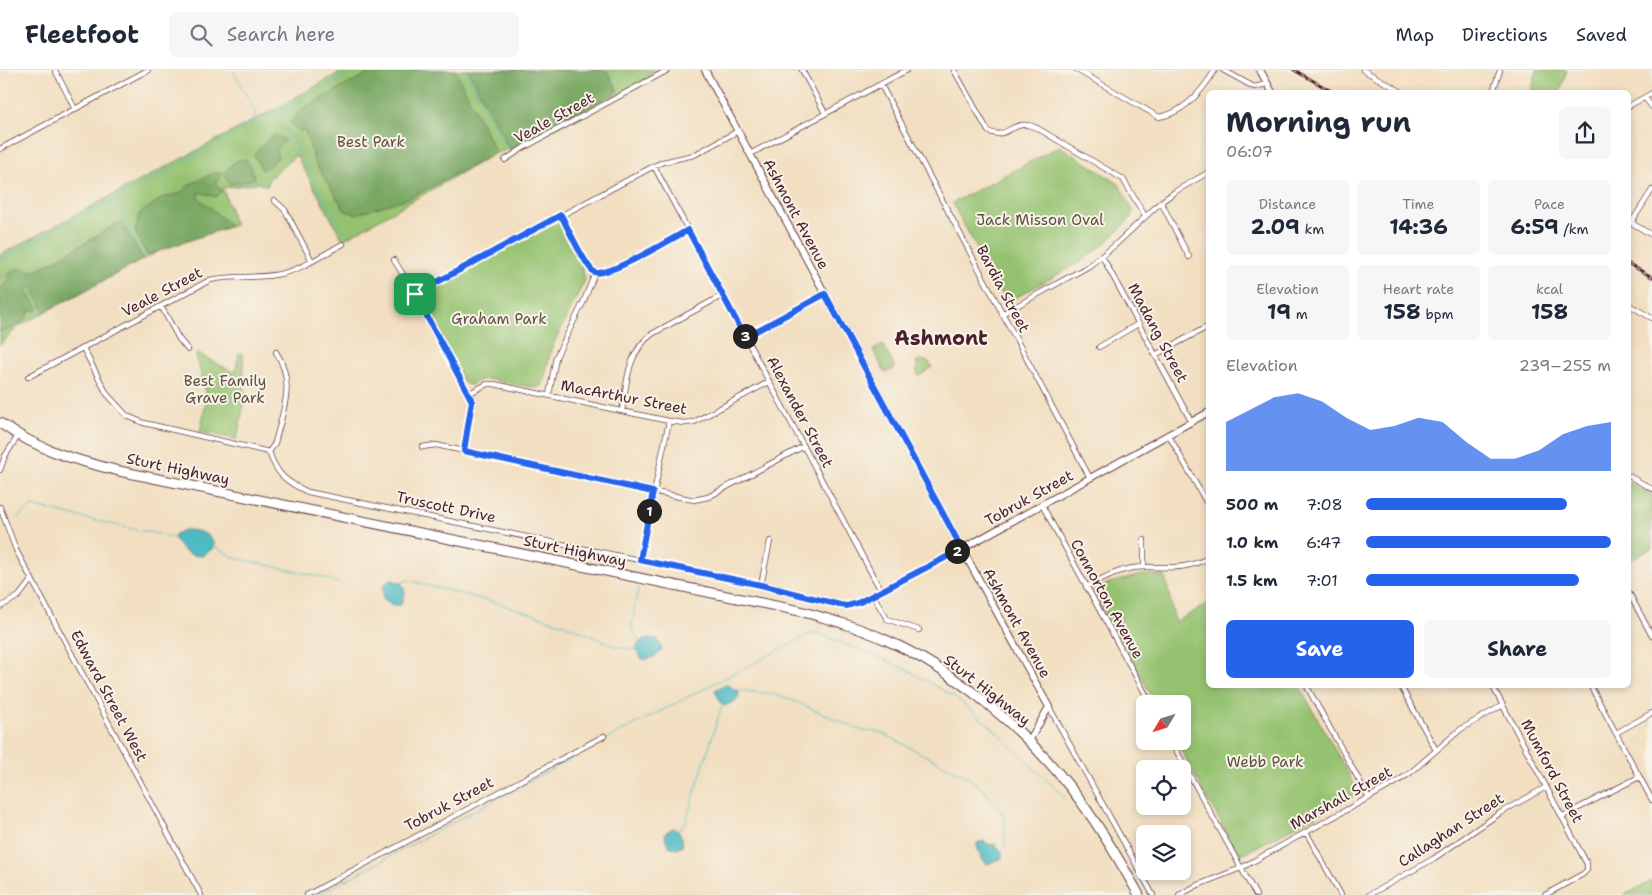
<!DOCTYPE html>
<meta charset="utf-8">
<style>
body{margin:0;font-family:"Shantell Sans",sans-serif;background:#f6f6f7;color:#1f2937;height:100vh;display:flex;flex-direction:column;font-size:19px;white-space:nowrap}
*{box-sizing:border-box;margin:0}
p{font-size:16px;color:#747a83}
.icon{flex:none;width:28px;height:28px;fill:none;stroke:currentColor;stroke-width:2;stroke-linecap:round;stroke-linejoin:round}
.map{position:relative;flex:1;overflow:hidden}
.details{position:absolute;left:1206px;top:20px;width:425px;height:598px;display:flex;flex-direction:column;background:#fff;border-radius:8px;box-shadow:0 2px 8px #0003}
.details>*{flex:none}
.needle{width:32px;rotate:232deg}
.buttons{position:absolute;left:1136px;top:625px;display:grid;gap:10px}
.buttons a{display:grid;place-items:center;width:55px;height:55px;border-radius:8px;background:#fff;box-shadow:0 2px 8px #0003;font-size:25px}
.pin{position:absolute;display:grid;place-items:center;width:42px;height:42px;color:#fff;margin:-21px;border-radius:10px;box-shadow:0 2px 8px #0006}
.km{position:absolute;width:25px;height:25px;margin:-12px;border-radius:50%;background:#222;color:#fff;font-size:14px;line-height:25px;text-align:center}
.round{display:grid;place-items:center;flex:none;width:52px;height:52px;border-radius:8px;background:#f6f6f7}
.overview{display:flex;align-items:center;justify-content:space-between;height:85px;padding:0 20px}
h1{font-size:28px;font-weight:700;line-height:38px}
.figures{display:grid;grid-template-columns:repeat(3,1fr);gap:8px;height:85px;padding:5px 20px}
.figures div{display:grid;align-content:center;border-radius:8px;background:#f6f6f7;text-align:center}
.figures b{font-size:21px;font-weight:700}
.figures small{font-size:14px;font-weight:400}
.figures p{font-size:14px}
.chart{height:140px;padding:10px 20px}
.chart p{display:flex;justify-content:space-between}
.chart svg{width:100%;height:90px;margin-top:5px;fill:#2563eb;opacity:.7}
.action{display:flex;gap:10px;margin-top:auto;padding:10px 20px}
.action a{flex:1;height:58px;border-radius:8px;background:#2563eb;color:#fff;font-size:20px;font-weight:700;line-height:58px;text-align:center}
.action a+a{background:#f6f6f7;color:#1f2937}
ul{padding:0 20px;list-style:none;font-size:16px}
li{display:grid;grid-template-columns:80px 60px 1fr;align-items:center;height:38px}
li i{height:12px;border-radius:6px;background:#2563eb}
header{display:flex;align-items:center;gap:30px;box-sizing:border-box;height:70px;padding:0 25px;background:#fff;border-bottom:1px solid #e0e1e3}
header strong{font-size:24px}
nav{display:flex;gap:28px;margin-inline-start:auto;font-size:18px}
.search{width:350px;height:45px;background:#f6f6f7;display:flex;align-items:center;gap:12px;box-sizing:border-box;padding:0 18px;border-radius:8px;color:#747a83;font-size:19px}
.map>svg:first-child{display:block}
.green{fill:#95c270;stroke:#70704e}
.forest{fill:#78a862;stroke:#616446}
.water{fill:#4dbbc4;stroke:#4c6d78}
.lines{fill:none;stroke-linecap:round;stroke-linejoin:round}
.stream{stroke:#4dbbc4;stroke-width:1}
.street-casing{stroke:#633c42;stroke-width:6}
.secondary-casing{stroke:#633c42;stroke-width:8}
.highway-casing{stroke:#633c42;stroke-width:11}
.street{stroke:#fff;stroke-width:4.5}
.secondary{stroke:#fff;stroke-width:6}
.highway{stroke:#fff;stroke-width:9}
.rail-casing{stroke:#4a1f2b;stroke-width:3}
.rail{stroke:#f7f3e8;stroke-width:1;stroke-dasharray:4;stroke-linecap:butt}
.route-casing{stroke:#fff;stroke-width:10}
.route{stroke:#2563eb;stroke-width:6}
.labels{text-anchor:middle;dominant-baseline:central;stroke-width:4;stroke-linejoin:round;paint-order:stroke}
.street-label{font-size:15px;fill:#4a1f2b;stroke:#f7f3e8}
.park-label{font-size:15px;fill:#605040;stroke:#f7f3e8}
.district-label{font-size:20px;font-weight:bold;fill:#4a1f2b;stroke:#f7f3e8}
</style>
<header>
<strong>Fleetfoot</strong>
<div class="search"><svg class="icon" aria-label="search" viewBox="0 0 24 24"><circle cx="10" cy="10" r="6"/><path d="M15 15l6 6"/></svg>Search here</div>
<nav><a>Map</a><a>Directions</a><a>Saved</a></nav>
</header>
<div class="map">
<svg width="1652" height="825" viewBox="0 0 1652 825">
<rect width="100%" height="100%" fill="#f7f3e8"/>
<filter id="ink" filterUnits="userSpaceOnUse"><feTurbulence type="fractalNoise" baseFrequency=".02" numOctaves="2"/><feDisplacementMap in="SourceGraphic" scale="10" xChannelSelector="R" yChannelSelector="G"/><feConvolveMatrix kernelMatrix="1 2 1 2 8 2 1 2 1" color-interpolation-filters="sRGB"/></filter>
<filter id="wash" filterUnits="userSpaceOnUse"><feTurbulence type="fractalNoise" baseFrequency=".0096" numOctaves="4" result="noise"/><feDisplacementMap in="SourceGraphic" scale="20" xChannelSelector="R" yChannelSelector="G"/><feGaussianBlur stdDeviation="1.12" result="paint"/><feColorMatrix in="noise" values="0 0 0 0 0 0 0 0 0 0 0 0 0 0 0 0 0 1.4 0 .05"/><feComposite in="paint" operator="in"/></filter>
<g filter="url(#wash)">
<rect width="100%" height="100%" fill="#f2dfc1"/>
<path class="green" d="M344,0H665L521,76L496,83L343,170L296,85L268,110V116L257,113L223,118L235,155L163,179L19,256L0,275V185L275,39Z
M1537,0H1567L1560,22H1531Z
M1060,76L1119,114L1133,141L1131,148L1111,168L1084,190L1010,231L1005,230L952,133Z
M556,151L560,152L582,196L585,210L551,279L543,315L536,318L487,309L480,310L471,315L464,313L422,232L421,225L423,222Z
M883,275L895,298L885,303L873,280Z
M197,283L235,303L239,283L243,284L245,329L237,369L200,362L207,326L196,286Z
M921,290L929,292L932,297L919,306L916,301L918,298L916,291Z
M1629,413L1652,426V478L1629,491Z
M1141,505H1165L1175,552L1209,533V615H1299L1359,723L1239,786L1176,671H1182V634H1156L1093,521L1109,513Z
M1652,811V825H1624Z"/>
<path class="forest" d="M375,0H455L496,83L409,128L356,144L345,141L314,91L305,60L299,61L290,53L300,40Z
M468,0H606L618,21L509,79Z
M273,64L285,70L276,80L278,88L262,100L254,85Z
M245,89L251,97L255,109L230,114L223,103L236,91Z
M216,102L221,104L219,110L215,113L222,121L216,127L199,122L198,127L231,156L147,185L135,162L139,144L162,128L180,123L190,114Z
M121,152L143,189L45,242L31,216L27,221L39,239L35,241L30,240C26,254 13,258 0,262V218L6,215L8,204L19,198L30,201L43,197L102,163L113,155Z"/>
<path class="water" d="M184,460C195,460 210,462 214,474L212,479L202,486C188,486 181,480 174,468L175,464Z
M390,510H393L402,514L405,522L401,535H390L383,528V516Z
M649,568L658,569L662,580C657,586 650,590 642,589L636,580C637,573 642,569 649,568Z
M726,614L739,622C739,631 731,633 724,636L721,633L715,620Z
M673,758C680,761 684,769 682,776L677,779L669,776L666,771L665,763Z
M983,771L990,775L995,774L1002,782V788L987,794C981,790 977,780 977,773Z"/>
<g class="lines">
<path class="stream" d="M465,0L503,73L502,78
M607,0L616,15
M277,41L282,52
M254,51L295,33L356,0
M284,55L319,121L343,159L348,164
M113,132L119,142
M121,146L144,189
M0,189L166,102L252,52L256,44L254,39L233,0
M18,448L32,436L136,460L160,464
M164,465L174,468
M213,476L235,488L321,507L339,513
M401,513L407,510L497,533L564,554L617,577L636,580
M638,519L632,553V560L640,572
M817,563L822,555
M737,620L772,624L792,630L862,661L880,662L969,708L983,719L1002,743L1005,752V776
M678,762L686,751L722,635
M318,825L628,658L810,564H819L884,589L909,601L956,628L996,661L1066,729"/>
</g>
</g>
<g filter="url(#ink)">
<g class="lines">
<defs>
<path id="street" d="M55,0L75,39
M802,0L825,43
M954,0L988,61C1006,72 1014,46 1037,58L1123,109L1145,146
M1077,0L1159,47C1184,43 1203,20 1215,0
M1223,0L1254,17L1267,14
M1363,0L1402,22
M881,15L1090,408
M1493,22L1500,0
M1645,28L1652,37
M1629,36L1652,23
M0,79L148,0
M750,84L907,0
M505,90L523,78L668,0
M654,96L881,521
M274,130L285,140L312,191
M1161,132L1189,187
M561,145L588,196L595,203
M1630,152L1652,165
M1631,153L1652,120
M1102,186L1191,351
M394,190L415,224L472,331L464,381
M595,203H604L614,200L688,160
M415,224L654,96L663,92L694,85L738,61
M1629,235L1652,248
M161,236L179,269L188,280
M1002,244L1089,196L1114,176L1161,132L1176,121L1209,102
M745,267L825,224
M1099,277L1138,254
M83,278L107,324L127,346L144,353L269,382
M1155,285L1209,256
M28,307L210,210C234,204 260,210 284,203C304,198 324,184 343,174
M468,324L487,314H494L669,351L684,353L694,352L769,312
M549,325L556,287L583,233L595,203
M622,341C627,312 627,283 652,264L723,225
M1168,364L1209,437
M422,377L436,375L694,430L708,427L804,376
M269,382C277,405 286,412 308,422L761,515L847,536L859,532L962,479
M269,382L275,373C283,340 296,313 276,282
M0,400L5,386L18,366
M1629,406L1652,419
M1042,435L1151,634
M0,437L16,480L201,825
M1144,470V497
M640,490L669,351
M761,515L770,471
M1086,517C1104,507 1124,497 1145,497C1171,497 1183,500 1209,488
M1629,523L1652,566
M873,525L887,549L919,560
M0,537L19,526L32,509
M1306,615L1369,728
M1400,615L1436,680
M1492,615L1587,794V800L1583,804L1545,825
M1590,615L1652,730
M1049,637L1153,825
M1616,663L1652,643
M1171,671L1256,825
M1563,746L1639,707
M1306,762L1341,825
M307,825L604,666
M1179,825L1198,815L1241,798L1395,713L1410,703L1461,659L1503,635
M1369,825L1433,789L1500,743L1546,717"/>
<path id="secondary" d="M705,0L962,479L1049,637L1029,671
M1260,0L1272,22
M962,479L1209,342"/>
<path id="highway" d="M0,353C38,380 75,390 119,401L800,541C829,549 858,557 886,570C954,600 1023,658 1069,716C1096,750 1118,787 1139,825"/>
</defs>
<use href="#street" class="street-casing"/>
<use href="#secondary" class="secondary-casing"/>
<use href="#highway" class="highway-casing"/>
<use href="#street" class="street"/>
<use href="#secondary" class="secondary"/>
<use href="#highway" class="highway"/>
<defs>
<path id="rail" d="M1294,0L1333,22
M1629,194L1652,207"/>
</defs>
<use href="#rail" class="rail-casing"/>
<use href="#rail" class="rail"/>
</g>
</g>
<g class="lines" filter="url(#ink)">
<defs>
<path id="route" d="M561,145C567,156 585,196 594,202C606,209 673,168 688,160L745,267L825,224L962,479L860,532L847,536L840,535L761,515L640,490L653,422L464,381L472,331L415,224Z"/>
</defs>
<use href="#route" class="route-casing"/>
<use href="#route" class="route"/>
</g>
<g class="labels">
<g class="street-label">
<text transform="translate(554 48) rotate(-29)">Veale Street</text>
<text transform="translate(796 144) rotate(62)">Ashmont Avenue</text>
<text transform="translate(1003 219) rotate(62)">Bardia Street</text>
<text transform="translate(162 222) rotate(-28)">Veale Street</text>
<text transform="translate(1158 263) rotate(62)">Madang Street</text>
<text transform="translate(624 327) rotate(11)">MacArthur Street</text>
<text transform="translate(800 342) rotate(62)">Alexander Street</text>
<text transform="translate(178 399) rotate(12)">Sturt Highway</text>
<text transform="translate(1029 428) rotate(-29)">Tobruk Street</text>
<text transform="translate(446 437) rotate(12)">Truscott Drive</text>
<text transform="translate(575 481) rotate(12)">Sturt Highway</text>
<text transform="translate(1107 529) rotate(61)">Connorton Avenue</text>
<text transform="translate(1017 553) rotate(61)">Ashmont Avenue</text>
<text transform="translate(987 620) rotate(38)">Sturt Highway</text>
<text transform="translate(109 626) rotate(62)">Edward Street West</text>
<text transform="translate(1552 701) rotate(62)">Mumford Street</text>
<text transform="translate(1341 728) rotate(-29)">Marshall Street</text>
<text transform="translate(449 734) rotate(-28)">Tobruk Street</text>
<text transform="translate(1451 760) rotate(-33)">Callaghan Street</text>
</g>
<g class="park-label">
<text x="371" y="72">Best Park</text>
<text x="1040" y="150">Jack Misson Oval</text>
<text x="499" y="249">Graham Park</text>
<text x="225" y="311">Best Family<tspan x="225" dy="17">Grave Park</tspan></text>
<text x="1265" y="692">Webb Park</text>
</g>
<g class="district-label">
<text x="941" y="268">Ashmont</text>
</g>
</g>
</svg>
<div class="buttons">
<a><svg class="needle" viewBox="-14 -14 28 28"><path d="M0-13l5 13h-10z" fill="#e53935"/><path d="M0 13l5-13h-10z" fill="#747a83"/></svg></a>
<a><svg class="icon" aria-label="locate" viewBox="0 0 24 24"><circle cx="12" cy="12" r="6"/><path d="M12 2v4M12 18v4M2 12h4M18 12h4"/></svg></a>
<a><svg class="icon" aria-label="layers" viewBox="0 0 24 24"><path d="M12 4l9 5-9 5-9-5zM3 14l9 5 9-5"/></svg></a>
</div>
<div class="pin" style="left:415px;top:224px;background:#1e9e55"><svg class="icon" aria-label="arrive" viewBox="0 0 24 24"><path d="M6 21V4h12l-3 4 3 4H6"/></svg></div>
<b class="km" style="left:649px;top:441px">1</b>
<b class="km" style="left:957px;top:481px">2</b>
<b class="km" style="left:745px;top:266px">3</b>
<section class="details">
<div class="overview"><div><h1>Morning run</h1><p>06:07</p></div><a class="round"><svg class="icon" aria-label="share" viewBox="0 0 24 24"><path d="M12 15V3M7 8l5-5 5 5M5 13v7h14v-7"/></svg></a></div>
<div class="figures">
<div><p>Distance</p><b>2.09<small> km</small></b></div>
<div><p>Time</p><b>14:36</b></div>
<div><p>Pace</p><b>6:59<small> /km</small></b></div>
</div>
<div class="figures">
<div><p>Elevation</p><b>19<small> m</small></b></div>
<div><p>Heart rate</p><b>158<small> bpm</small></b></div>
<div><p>kcal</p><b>158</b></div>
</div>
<div class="chart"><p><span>Elevation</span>239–255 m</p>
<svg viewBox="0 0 160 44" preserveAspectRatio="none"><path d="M0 44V20L10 14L20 8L30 6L40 10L50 18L60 24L70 22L80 18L90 20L100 30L110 38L120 38L130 34L140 26L150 22L160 20V44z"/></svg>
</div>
<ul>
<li><b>500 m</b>7:08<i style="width:82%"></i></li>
<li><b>1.0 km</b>6:47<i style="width:100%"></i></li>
<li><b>1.5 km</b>7:01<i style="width:87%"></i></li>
</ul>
<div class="action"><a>Save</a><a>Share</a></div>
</section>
</div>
